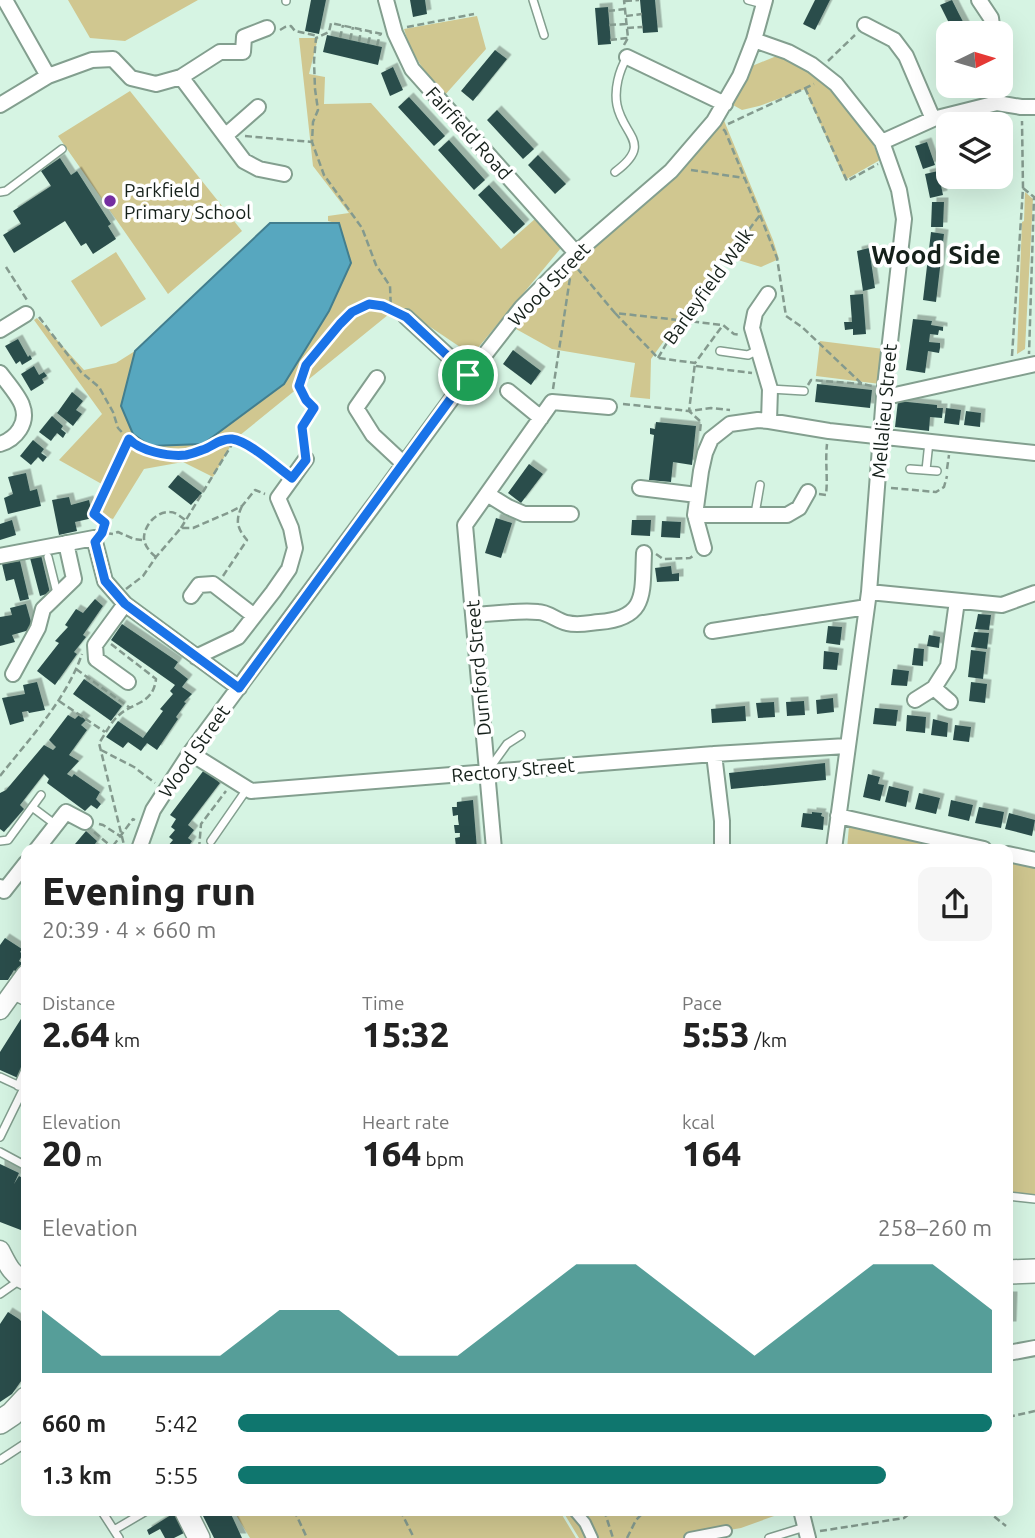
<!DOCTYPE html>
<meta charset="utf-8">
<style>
body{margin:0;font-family:Ubuntu,sans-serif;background:#f6f6f6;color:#222;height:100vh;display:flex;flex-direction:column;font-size:26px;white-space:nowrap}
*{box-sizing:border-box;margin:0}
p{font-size:23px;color:#767676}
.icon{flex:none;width:38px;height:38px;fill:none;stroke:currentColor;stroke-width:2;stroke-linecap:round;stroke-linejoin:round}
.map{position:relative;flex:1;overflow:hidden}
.drawer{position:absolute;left:21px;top:844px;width:992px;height:672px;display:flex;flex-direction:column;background:#fff;border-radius:14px;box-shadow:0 7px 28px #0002}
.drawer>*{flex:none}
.needle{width:46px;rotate:85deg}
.tools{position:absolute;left:936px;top:21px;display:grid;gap:14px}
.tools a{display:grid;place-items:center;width:77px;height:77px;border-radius:14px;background:#fff;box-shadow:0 7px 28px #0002;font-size:35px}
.pin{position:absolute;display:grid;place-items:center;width:60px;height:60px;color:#fff;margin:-30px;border:4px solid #fff;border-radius:50%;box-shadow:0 2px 7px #0007}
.round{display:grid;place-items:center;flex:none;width:74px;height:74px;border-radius:14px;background:#f6f6f6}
.headline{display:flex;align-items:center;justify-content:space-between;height:119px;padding:0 21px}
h1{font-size:38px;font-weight:800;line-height:52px}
.figures{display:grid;grid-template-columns:repeat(3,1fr);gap:10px;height:119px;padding:7px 21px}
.figures div{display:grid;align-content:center}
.figures b{font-size:35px;font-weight:800}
.figures small{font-size:19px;font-weight:400}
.figures p{font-size:19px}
.chart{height:196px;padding:14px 21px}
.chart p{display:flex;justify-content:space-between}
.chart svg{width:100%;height:126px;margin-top:7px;fill:#0f766e;opacity:.7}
ul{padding:0 21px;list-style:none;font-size:23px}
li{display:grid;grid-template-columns:112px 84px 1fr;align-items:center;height:52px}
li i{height:18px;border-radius:9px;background:#0f766e}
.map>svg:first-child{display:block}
.green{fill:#d0c790}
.water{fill:#57a7bf;stroke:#437e8e;stroke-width:2}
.building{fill:#2c4e4b;filter:url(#shadow)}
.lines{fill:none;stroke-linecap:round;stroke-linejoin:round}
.service-casing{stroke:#839f8f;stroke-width:10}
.pedestrian-casing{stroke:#839f8f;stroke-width:14}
.minor-casing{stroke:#839f8f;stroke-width:18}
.tertiary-casing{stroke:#839f8f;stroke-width:21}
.secondary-casing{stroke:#839f8f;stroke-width:24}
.primary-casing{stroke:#839f8f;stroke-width:26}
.path{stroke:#849a8e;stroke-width:2.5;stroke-dasharray:7 3.5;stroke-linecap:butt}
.service{stroke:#fff;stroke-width:7}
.pedestrian{stroke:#fff;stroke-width:10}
.minor{stroke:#fff;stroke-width:14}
.tertiary{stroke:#fff;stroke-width:18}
.secondary{stroke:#fff;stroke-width:21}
.primary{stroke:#fff;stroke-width:23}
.route-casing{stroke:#fff;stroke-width:14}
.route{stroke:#1a73e8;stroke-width:9}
.poi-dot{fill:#752ea1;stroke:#fff;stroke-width:2.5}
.labels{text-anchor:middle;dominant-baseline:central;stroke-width:7;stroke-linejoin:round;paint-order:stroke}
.street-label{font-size:19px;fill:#15201a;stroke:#fff}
.poi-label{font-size:19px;fill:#15201a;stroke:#fff;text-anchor:start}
.district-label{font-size:26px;font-weight:bold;fill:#15201a;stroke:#fff}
</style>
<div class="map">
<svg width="1035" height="1538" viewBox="0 0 1035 1538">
<defs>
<filter id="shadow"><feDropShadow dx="4.5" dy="-4.5" stdDeviation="0" flood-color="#0004"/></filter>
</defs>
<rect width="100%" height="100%" fill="#d6f4e3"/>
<path class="green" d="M68,0H198L125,41L90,38Z
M477,16L486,49L444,96C427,75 411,55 404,29Z
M299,38H318L309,74L325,77L324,104L371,103L501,249L535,219L561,248L472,355L399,306L234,440L213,477L183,462L144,469L113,519L102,515L107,487L59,460L102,414L34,320L37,318L84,370L116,363L135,351L121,406L339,224L328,221V216L349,213L313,166Z
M779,55L819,79L846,104L866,128L880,160L845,180L805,89L759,106L742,110L733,105L752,66Z
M130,91L242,231L168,294L58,136Z
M723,118L773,240L779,259L761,267L725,256L651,359L650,399L630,397L635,363L552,349L516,329L529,310L567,268Z
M1025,192L1033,199L1025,349L1017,354L1022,222L1024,221Z
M116,252L146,299L101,327L71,281Z
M820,341L884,349L880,384L816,376Z
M849,826L955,849H847Z
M1008,860L1035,866V1195L1008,1192Z
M233,1510H559L576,1538H250Z
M562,1510H780L774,1516L741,1528L683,1538H579Z"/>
<path class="water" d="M270,223H339L351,263L329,311L284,384L203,444L150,446L133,434L121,406L135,351Z"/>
<path class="building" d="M311,0H326L319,34L305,31Z
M410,0H425L427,14L413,17Z
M640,0H655L658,32L643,33Z
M815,0H830L815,30L803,24Z
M952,0L959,14L969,33H954L940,5Z
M608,7L611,44L598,45L595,8Z
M327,35L382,47L378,65L323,52Z
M495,50L507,59L473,101L461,91Z
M393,67L403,90L390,96L381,73Z
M409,97L445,136L434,146L398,107Z
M497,110L534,149L523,159L487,120Z
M449,140L485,180L474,190L438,150Z
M927,142L935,165L923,169L915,146Z
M538,155L566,184L555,194L528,165Z
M60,158L71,175L77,171L111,224L108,226L116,239L93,254L86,243L81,246L65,221L14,253L3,235L21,224L13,211L51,186L41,171Z
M938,171L943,195L930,198L925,174Z
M489,185L525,224L514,234L478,195Z
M932,202H944L943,227H931Z
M931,232L944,234L936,302L923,300Z
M869,248L875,288L863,291L857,251Z
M863,294L866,334L853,335V329L845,330L844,322H852L850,295Z
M913,319L932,321L931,325L943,327V331L939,330L938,335L930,334L929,342L940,343V348L939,353L928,351L925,373L906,370Z
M18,339L28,357L30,355L32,359L22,365L20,361L16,364L5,346Z
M513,350L541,371L531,385L503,364Z
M34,366L39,375L44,372L47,376L42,379L44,383L31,391L21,374Z
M817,384L872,390L870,408L815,402Z
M72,392L83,401L76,410L82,414L73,426L57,413Z
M898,401L937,405V408H943L942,418L930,417L929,431L895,427Z
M946,408L961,410L959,425L944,423Z
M966,411L981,413L980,427L964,425Z
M52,416L63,426L61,429L66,433L63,438L57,433L51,441L39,432Z
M656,422L696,426L692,465L673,462L671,482L649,480L654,435L650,434V428L655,429Z
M33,440L44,449L41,453L47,457L43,462L38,457L31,465L20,456Z
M529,464L543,474L521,503L508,493Z
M26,473L30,491L37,489L41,506L8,514L4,498L13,494L8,477Z
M178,475L202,493L191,505L168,487Z
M69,497L71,505L89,500L93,518L75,522L77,531L59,535L52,500Z
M496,518L512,523L501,558L485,553Z
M12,520L16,535L0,540V524Z
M632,520H651L650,536L631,535Z
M662,521L681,522L680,538L661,537Z
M41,555L50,593L40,596L30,558Z
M20,561L29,599L20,601L14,579L6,581L2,564Z
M671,566L672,574L679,573V581L657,582L655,568Z
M95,599L103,606L83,635L86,637L74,652L77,654L55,685L37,671L59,643L55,641L68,627L65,625L76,609L83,613Z
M26,604L33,629L12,635L15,642L0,646V617L12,615L10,608Z
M978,614L991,615L989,630L975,629Z
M122,624L178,662L174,668L188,679L182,687L192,694L184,702L186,703L176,717L178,719L157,750L147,743L141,751L128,742L123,748L106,737L118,721L143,738L163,711L160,709L173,694L170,691L175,685L111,640Z
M828,626L842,627L840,645L826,643Z
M974,632L989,633L987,649L971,647Z
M929,635L940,637L939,648L927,646Z
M914,648L924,649L923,666L912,665Z
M971,650L986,652L983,679L968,677Z
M824,651L839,653L837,670L823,669Z
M893,669L909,671L907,686L891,685Z
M84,679L122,706L111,721L73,694Z
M37,682L45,710L29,713L28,711L22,712L24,721L10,725L2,698L25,694L23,685Z
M971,682L987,684L985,703L969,701Z
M833,698L834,712L817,714L816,700Z
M804,701L805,715L787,716L786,702Z
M774,702L775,717L758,718L756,703Z
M745,706L746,721L712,723L711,709Z
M875,708L898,710L896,726L873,724Z
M68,715L75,719L79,715L86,720L81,725L87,730L69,755L79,761L67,774L72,777L74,774L100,792L96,799L101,804L97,809L91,805L85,811L47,783L49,779L44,774L20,805L24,809L4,832L0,829V793L6,790L44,745L53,750L56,747L49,740Z
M907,715L926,717L925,733L906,731Z
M933,719L948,723L947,737L931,735Z
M955,725L971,727L969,742L953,740Z
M825,763L826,780L731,789L729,773Z
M204,770L220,783L188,825L194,830L188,838L192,841L187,849H169L167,847L173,840L169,837L175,830L171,827L176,819L170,815Z
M868,774L880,777L878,784L884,785L880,801L863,797Z
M889,786L909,791L906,807L885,802Z
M919,793L940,798L936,814L915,809Z
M473,800L477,849H461V847H456L455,838L460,837V833H455L454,825H459L458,819V815L453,816L452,807H457V802Z
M951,800L973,805L969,821L948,816Z
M979,807L1004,812L1001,828L975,823Z
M812,812L822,813L821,816L824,817L823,830L801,827L803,813L812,814Z
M1009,813L1035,820L1032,836L1005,829Z
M86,831L97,841L93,847L96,849H80L75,844Z
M5,938L22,949L20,952L23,954L19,961L22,963L16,972L14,970L8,980H0V945Z
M26,1011V1060L18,1078L0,1070V1052Z
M0,1164L19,1173L14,1184L19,1176L26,1180V1204L22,1213L26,1215V1232L0,1222Z
M1008,1296H1013L1012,1326H1008Z
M8,1312L19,1319L26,1326V1374L12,1394L0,1402V1324Z
M200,1510H223L225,1516L231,1514L242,1538H214Z
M174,1513L184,1533L174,1538H165L160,1529L149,1535L147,1530Z"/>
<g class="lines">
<defs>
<path id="service" d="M533,0L544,35
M748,0L763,4
M286,1V0
M615,172C654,143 623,136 617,105C614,89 619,71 627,57
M0,192L6,191L62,149
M720,351L748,355L758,350
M770,389L804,391
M910,469L937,471
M926,470L929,442
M755,514L760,485
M48,557L57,593
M489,769L507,744L521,735
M32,807L56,825
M0,841L8,840L41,795
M211,841L247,789
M11,995L26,1002
M0,1077L26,1089
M18,1086L26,1068
M0,1137L24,1088
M0,1152L26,1166
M1008,1196L1035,1199
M0,1294L20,1280
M0,1460L26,1443
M101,1510L119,1538
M114,1530L148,1510
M769,1538L805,1527"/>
<path id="pedestrian" d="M574,1510L585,1523L592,1538
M690,1538L726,1531"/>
<path id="minor" d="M5,0L48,76
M386,0L395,33L412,69L576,253
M979,0L991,18L993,33
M865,25L894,40L906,56L933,119
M754,40L788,52L812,65L836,84L882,142L899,190L904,219L884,395L869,592L834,849
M627,57L725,104
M181,77L244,161L259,169L284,174
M996,86L997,103
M0,105L48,76L92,60L113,59L131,78L156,84L181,77L220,52H243L244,37L267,28
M225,136L258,107
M882,142L933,119L997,103L1021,107H1035
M768,294L755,313L752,328L770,389L769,421
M406,317L469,375
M0,330L26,314
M0,373C6,381 19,396 22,405C29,423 16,439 0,444
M377,378L356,408L373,435L403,463
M508,391L541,418
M884,395H895L1035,364
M640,488L697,495
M487,494L508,507L524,514H571
M695,515H787L799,508L808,492
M704,548L695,515L701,471L705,453L711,439L730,424L758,420L769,421L829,431L1035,453
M0,556L94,538L105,581L125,604L239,688
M869,592L1002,605L1035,593
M191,596L199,585L213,584L253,615
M125,604L95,645L96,659L128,682
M473,615C494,614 517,610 538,612C548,612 557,621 567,623C578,626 589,623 599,622C648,618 642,593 644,553
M712,631L867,607
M196,657L238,637L273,592L289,569L295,548L291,528L278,498L306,459
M13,674L38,628L43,609L74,579L66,543
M934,688L950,702
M915,700L934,688L948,666L957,601
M190,753L251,791L714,754L847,746
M714,754L722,821V849
M838,816L984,849
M37,849L66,812L85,822
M139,849L153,810L190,753L382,494L469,375L522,307L576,253L671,171L714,121L740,76L754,40L765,0
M494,849L465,525L552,402L609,407
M1008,854L1035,860
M0,887L4,891L26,863
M1008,1353L1035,1348
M801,1510L808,1538"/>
<path id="tertiary" d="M0,1010L26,974
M0,1250C7,1263 11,1275 26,1281"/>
<path id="secondary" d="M185,1510L199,1538"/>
<path id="primary" d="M1008,1272L1035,1271
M0,1422L12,1414L26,1399"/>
</defs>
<use href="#service" class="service-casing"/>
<use href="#pedestrian" class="pedestrian-casing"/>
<use href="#minor" class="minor-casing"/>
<use href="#tertiary" class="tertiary-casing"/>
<use href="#secondary" class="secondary-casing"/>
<use href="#primary" class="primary-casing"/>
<path class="path" d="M625,1L639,0
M608,11L625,9
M626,16L642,14
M609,25L626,24
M407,27L474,14
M627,28L643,27
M280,30L285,27L291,26L295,31L318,36
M382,34L331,23L329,32L316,38L314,61L315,89L318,110L313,122L312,142L324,175L362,228L376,265L390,286L391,311
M340,38L343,25
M350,40L353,27
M610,40L628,38
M359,42L361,30
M368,44L371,32
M624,45L628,38L624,0
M377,46L380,34
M828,61L855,35
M805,88L847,181L878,164
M728,124L814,84
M245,136L312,142
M691,170L744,178
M1023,188L1034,197L1029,354
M760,215L777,258L786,316L802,327L862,384L872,386
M6,267L27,300
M577,268L615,313L723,325L734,334L741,335
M615,313L658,358L695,363L723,325
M39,317L81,372L99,387L113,412L118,428L131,442L140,447L165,455H186L204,449L219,441L232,439L249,446L281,470
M1012,356L1023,188L1022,121
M658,358L681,319L760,215L725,131L723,129
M696,366L752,373
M808,385L811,380L862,384
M553,389L570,278
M623,404L689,411L695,363
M700,431L701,422L689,411L711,408L730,410
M304,447L302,427L314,408L306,400L299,386L306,365L352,312L369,304L383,306L390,310
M947,469L949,455
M891,488L936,492L944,487L947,476
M819,494L826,495C828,477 825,463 827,444
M104,528L105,523L94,514L129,439
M181,528L234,441
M106,533L113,534L118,532L134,539L142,540
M656,554L663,559L690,558L693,556
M156,557C151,553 144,546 144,538C144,525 157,511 170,512C176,512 181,517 185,520
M223,576L247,540C237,528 235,521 242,506
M126,589L143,576L156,557L181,528H193L230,512L242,506L255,490L265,494
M111,644L156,679C153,705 132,702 118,716C110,723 105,735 99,743L125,849
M76,669L130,708
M59,701L105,732
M101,750L134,767L155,783
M0,776C30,738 66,700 82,654
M99,824L103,825L120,836
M94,832L112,847
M113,846L133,819L135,820
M199,849L201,824L226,791
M1008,1417L1035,1411
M294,1510L307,1538
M400,1510L414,1538
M604,1510L613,1538
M986,1510L1006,1526
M820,1531L904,1518L914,1510
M627,1538L636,1520L646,1510"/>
<use href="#service" class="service"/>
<use href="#pedestrian" class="pedestrian"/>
<use href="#minor" class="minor"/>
<use href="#tertiary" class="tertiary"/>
<use href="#secondary" class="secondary"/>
<use href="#primary" class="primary"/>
</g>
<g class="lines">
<defs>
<path id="route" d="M369,304L383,306L406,317L468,375L239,688L125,604L105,581L95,542L102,533L105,523L94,514L129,439C140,451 169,457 186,455C191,454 197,452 202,450C212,447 220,438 232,439C249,441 278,468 292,478L306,460L302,427L314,408L306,400L299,386L306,365L340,324L352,312Z"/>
</defs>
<use href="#route" class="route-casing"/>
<use href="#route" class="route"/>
</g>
<circle class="poi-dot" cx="110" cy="201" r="7"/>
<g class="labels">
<g class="street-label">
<text transform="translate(469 133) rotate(48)">Fairfield Road</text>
<text transform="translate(549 284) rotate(-46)">Wood Street</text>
<text transform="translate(708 286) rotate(-54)">Barleyfield Walk</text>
<text transform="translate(884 411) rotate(-85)">Mellalieu Street</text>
<text transform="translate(478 668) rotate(-95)">Durnford Street</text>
<text transform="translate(194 751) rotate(-55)">Wood Street</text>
<text transform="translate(513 770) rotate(-5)">Rectory Street</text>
</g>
<g class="poi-label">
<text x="124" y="190">Parkfield<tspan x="124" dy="22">Primary School</tspan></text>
</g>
<g class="district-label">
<text x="936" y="254">Wood Side</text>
</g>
</g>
</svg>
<div class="tools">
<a><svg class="needle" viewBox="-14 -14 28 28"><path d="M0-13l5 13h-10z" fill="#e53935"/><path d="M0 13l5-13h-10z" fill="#767676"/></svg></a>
<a><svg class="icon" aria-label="layers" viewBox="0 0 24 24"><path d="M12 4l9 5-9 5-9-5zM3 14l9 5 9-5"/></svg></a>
</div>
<div class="pin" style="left:468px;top:375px;background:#1e9e55"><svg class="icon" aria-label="arrive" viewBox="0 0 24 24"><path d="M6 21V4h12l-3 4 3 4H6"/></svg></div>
<section class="drawer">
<div class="headline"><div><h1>Evening run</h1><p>20:39 · 4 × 660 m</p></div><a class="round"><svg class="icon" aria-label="share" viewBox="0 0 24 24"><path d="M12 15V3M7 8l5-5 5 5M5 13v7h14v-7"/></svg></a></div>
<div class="figures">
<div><p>Distance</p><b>2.64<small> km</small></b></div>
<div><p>Time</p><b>15:32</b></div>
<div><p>Pace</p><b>5:53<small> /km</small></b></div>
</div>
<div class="figures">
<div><p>Elevation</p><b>20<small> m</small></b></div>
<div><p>Heart rate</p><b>164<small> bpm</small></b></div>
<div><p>kcal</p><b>164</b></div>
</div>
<div class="chart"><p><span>Elevation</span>258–260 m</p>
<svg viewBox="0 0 160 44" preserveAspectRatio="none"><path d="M0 44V22L10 38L20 38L30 38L40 22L50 22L60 38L70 38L80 22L90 6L100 6L110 22L120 38L130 22L140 6L150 6L160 22V44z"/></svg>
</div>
<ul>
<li><b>660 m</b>5:42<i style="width:100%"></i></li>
<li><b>1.3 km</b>5:55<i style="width:86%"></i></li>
</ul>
</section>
</div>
